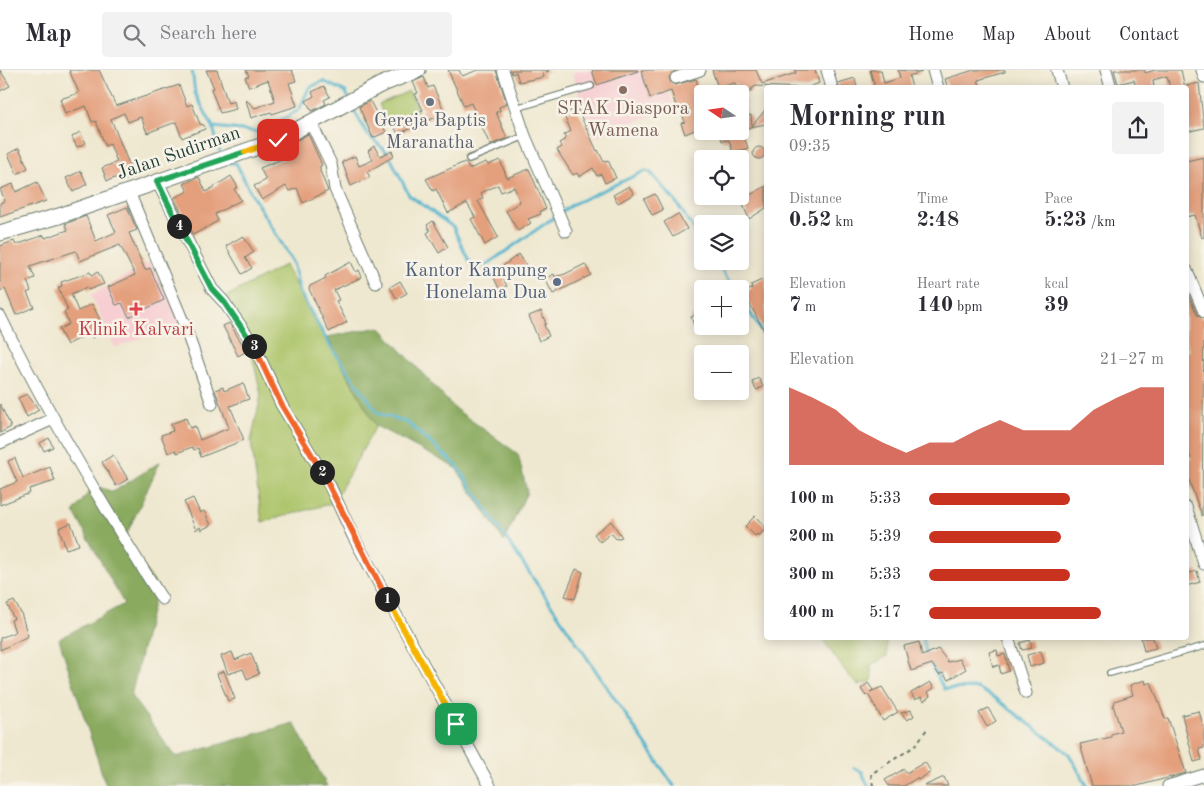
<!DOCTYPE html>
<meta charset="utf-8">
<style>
body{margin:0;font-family:"Old Standard TT",serif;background:#f2f2f3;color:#2b2b33;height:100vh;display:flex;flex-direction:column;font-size:19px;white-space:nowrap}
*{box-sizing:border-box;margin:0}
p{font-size:16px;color:#7c7c81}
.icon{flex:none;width:28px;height:28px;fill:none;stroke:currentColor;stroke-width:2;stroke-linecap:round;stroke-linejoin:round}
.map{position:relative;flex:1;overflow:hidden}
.panel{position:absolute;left:764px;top:15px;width:425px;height:555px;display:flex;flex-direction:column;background:#fff;border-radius:5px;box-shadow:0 2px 12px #0003}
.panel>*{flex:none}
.needle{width:32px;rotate:283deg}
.controls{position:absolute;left:694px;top:15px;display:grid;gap:10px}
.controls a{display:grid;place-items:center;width:55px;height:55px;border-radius:5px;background:#fff;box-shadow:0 2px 12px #0003;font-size:25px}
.pin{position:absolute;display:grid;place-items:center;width:42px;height:42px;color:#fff;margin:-21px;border-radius:10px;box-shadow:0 2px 8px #0006}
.km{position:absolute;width:25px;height:25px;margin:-12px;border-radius:50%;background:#222;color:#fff;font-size:14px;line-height:25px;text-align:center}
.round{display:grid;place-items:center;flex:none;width:52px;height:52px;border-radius:5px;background:#f2f2f3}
.summary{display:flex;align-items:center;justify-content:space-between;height:85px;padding:0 25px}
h1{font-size:28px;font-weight:700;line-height:38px}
.stats{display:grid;grid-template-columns:repeat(3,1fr);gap:8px;height:85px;padding:5px 25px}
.stats div{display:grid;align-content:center}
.stats b{font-size:21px;font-weight:700}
.stats small{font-size:14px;font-weight:400}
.stats p{font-size:14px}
.chart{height:140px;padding:10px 25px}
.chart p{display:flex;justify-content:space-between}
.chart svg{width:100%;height:90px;margin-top:5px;fill:#c8321e;opacity:.7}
ul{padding:0 25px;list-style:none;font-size:16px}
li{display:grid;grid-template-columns:80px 60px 1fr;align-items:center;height:38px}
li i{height:12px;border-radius:6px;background:#c8321e}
header{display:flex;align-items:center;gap:30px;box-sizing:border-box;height:70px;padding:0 25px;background:#fff;border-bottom:1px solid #e1e1e2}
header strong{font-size:24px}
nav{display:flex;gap:28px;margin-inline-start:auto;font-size:18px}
.search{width:350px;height:45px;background:#f2f2f3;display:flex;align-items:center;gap:12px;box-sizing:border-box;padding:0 18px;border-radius:5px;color:#7c7c81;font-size:19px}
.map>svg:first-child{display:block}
.built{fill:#f7cfd3}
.green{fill:#adc56a;stroke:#66814f}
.forest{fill:#8aaa5e;stroke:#547449}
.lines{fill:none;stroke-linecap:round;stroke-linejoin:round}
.stream{stroke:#4fb4cd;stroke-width:3}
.building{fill:#e49f7b}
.service-casing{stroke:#68796b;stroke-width:8}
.minor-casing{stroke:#68796b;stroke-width:13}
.tertiary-casing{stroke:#68796b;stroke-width:17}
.path{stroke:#68796b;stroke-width:2;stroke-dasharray:4 4;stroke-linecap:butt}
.service{stroke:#fff;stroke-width:5.5}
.minor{stroke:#fff;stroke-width:11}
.tertiary{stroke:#fff;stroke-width:15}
.split-1-casing{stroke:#fff;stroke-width:10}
.split-2-casing{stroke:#fff;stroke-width:10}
.split-3-casing{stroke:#fff;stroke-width:10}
.split-4-casing{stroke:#fff;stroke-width:10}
.split-5-casing{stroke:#fff;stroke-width:10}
.split-6-casing{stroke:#fff;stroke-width:10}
.split-1{stroke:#f5b400;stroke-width:6}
.split-2{stroke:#f0652b;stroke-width:6}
.split-3{stroke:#f0652b;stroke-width:6}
.split-4{stroke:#22a559;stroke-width:6}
.split-5{stroke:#22a559;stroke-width:6}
.split-6{stroke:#f5b400;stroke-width:6}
.education-dot{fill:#8d6e63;stroke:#f7f3e8;stroke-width:2}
.worship-dot{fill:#6b7280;stroke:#f7f3e8;stroke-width:2}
.service-dot{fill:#5c6f8a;stroke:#f7f3e8;stroke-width:2}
.health-dot{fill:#e0444e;stroke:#f7f3e8;stroke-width:2}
.labels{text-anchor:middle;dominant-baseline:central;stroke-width:5;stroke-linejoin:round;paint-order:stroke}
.education-label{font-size:19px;fill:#785e54;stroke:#f7f3e8}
.worship-label{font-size:19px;fill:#5b616d;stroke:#f7f3e8}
.street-label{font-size:19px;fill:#1f3d34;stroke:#f7f3e8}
.service-label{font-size:19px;fill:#4e5e75;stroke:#f7f3e8;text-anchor:end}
.health-label{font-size:19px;fill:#be3a42;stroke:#f7f3e8}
</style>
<header>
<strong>Map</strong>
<div class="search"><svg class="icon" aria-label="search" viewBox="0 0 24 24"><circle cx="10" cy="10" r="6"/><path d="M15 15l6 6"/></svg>Search here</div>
<nav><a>Home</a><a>Map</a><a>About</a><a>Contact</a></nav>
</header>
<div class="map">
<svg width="1204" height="716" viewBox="0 0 1204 716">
<rect width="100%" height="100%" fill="#f7f3e8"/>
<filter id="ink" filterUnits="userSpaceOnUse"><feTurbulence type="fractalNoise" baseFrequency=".02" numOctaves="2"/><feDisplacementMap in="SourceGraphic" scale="10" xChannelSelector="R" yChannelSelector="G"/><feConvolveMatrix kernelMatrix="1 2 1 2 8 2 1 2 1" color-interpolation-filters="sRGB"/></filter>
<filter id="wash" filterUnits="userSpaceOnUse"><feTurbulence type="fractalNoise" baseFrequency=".0096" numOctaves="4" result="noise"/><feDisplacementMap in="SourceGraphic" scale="20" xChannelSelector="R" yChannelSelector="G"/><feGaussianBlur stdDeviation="1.12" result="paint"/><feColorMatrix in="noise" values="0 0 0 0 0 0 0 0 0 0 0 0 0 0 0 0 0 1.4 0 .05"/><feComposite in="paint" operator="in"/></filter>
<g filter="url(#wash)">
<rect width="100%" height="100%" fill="#efe8d0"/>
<path class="built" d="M581,0H661L674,37L595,67L572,3Z
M150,192L182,253L115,278L91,225Z"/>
<path class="green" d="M409,21L418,41L387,54L379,34Z
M285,195L376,356L333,433L262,452L251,371L261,325L251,280L225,227Z
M821,568H887V586L871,595L872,611L858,615C843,602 834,583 821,568Z"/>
<path class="forest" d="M380,257L454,338L518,384L527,422L504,471L456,398L376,356L327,267Z
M160,392L124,470L157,516L131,626L176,687L294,653L327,716H106L59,569L124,534L74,442L94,415L113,422Z"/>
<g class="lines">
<path class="stream" d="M192,0L195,23L213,57L260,62L299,40L309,18L323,11L346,22L348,27
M351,35L368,65L388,83L409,125L453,157L473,200L489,193L573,134L645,101L650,102L676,132L702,172
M213,57L221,86
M229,93H236L252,125L293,192L300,223L330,276L378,343L408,353L457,396L674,716
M715,191L735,219
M740,226L766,269
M923,568L926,585L944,619L977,618L995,628L1069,684L1087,716
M854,698L862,702L868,716"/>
</g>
<g id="blocks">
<path class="building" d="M0,0L10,16L0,21Z
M69,0H99L116,36L179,15L187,36L192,34L200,54L204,55L205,59L182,68L176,52L147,63L141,47L128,52L124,43L111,49L134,107L125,110L123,105L107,111L102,98L117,92L110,74L105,76L96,51L92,52L86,36L65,44L60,29L79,23Z
M206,0H217L228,33L234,31L236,39L220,43L211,19L214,18Z
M246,0H292L296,11L289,13L297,36L272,44L271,42L251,48L246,30L255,38L275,31L268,10L249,17L245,7L249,6Z
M448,0H459L462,6L478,0H496L507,34L499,37L500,41L496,42L507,68L490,75L471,33L464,36Z
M511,0H549V1L543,3L544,7L519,12L516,2L512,4Z
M592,0H638V1L597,15Z
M641,0H676L669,7L671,13L675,15L696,9L702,30V51L698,52L700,58L685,64L681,53L685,52L680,38L677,39L671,21L650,28Z
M712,0H756L762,14L796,3L795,0H815L819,13L807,18L756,16L751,19L752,21L740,26L735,13L718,18Z
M870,0H881L884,13L900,8L898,0L922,2L909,6L912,18H875Z
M974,0H1005V2L978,10L981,18H948L945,9Z
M1114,0H1145V3L1155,0H1181L1185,18H1170L1167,6L1153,10L1154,18H1136L1134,10L1118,14Z
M424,7L428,18L433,16L445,43L398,64L393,54L423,40L415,24L418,23L413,12Z
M855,8L857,18H839L838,13Z
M1199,13L1204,58L1186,62V16Z
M324,16L330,27L324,30L326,34L312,41L306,31L314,26L312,22Z
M745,30L747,46L751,45L752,56L766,39V54L740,59V31Z
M370,31L386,62L373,68L359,37Z
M577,38L597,81L598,80L604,92L608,90L616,108L605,113L601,104L597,106L593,98L579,107L577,103L573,105L557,80L562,77L559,73L566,69L564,65L571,61L563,44Z
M719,61H742L748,78L733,83L729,70L722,71Z
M80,62L86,73L77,77L72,67Z
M308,64L322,95L320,96V101L328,121L303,133L297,118L289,121L286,116L262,130L254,116L266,110L260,98L287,87L283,78Z
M374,76L380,86L392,81L394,86L367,102L370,107L351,116L342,92L355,86L359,96L373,90L368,81Z
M753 83a6 6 0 1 1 12 0a6 6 0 1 1-12 0Z
M19,78L28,98L17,104L8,84Z
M1204,87V167L1202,168L1195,145L1186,147V91Z
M500,90L507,108L529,99L546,139L540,141L541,144L528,149L531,153L518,161L506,141L520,132L514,117L501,122L498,115L481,123L483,128L478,131L498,167L485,175L471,149L475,147L467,133L448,143L436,119L433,121L426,109L465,92L469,99L486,92L488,95Z
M81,101L87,114L73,122L66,108Z
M231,106L238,117L234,119L241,130L215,144L218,151L193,165L174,128L188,121L184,114L192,110L199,107L206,122Z
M37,112L46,131L0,147V133L5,131L0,119L13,114L16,122Z
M629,116L634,124L618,133L613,125Z
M766,116V138L749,149L741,130Z
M655,124L663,140L652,145L644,129Z
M127,137L137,160L129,163L145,200L150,198L164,230L129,247L122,233L116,235L108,217L135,205L120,175L80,191L76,181L30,196L35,208L27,211L31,221L27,223L34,237L16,245L5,219L0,221V176L14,171L16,175L44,165L45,168L68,160L65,154L86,146L96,171L116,162L108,145Z
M678,144L687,159L673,167L664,152Z
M433,151L448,177L439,183L427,163L430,161L427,155Z
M243,166L254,182L245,188L252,198L242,204L226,176Z
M519,184L526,195L504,210L507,216L500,220L492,204Z
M351,192L356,202L359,200L362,207L334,220L339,230L336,231L347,252L329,262L309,219L310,216L326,208L325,206Z
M585,194L591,205L553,224L545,209L554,204L555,207L565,204Z
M90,202L92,205L98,202L104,214L88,220L87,217L71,224L78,241L92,234L106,261L92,268L90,263L67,275L59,259L69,254L64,242L68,240L58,218L62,216L61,212Z
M766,208V264L748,231L746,232L742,225L752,218L751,215Z
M400,211L407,223L397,229L390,217Z
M1186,219L1197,245L1204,249L1202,446L1186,402V391L1191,389L1186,374V281H1190L1186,270Z
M541,241L546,254L544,255L549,266L539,271L529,246Z
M702,242V255L695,258L691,247Z
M229,253L247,281L238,286L223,256Z
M759,308L763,317L756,320L752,311Z
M243,313L249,329L230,336L244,370L201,387L198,378L194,380L192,377L177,383L176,380L168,383L161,365L173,361L171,354L186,348L190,358L195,356L200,370L229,358L215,320L223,317L224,321Z
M27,324L39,340L27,347L18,328Z
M0,334L11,357L0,363Z
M49,368L53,377L44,381L40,373Z
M113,385L128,409L116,416L102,392Z
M15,388L23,408L50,397L55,411L29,419L30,423L0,435V419L17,412L8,391Z
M193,428L200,443L204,441L211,455L201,460L200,457L196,460L184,432Z
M755,446L766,458L759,466L757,464L755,466L745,456Z
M611,451L622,467L616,469L611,463L600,472L594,464Z
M71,453L79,475L66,479L59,458Z
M576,499L583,502L575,529L565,526Z
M1197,501L1200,512L1186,516V504Z
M14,531L21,543L28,566L0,580V568L15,562L11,550L14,549L7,534Z
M1141,568H1153L1156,578L1144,581Z
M1030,570L1032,578L1022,580L1020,573Z
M919,572L922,586L938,579L948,592L960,589L966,599L948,610L943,603L939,605L932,594L911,601L904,576Z
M997,580L998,586L1005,584L1009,601L1001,604L999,595L993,597L989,582Z
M1041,581L1044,593L1030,597L1027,585Z
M232,582L235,590L251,583L259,604L247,609L243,599L228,604L221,586Z
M224,601L235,629L228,631L217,604Z
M1145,610L1146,614L1151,612L1165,649L1168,648L1186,703L1137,716H1092L1080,674L1111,667V664L1121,661L1113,635L1115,634L1114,631L1133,625L1130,615Z
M930,612L934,618L928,622L930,626L924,631L921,627L915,630L911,623Z
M868,613L873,620L870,622L882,617L898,642L883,651L868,624L866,626L861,619Z
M988,638L996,651L987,657L979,643Z
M911,640L914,646L907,650L901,643Z
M1199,641L1204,659V678L1199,679L1202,690L1194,692L1182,645Z
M925,692L931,702L918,710L917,708L904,716H889L885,710L904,699L906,703Z
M944,707L948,716H924Z"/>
</g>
</g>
<g filter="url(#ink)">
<use href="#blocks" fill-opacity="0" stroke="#68796b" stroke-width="1"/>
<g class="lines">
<defs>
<path id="service" d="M516,38L591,16
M469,89L525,66
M1110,603L1204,576"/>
<path id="minor" d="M503,0L525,66L566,161
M827,0L832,18
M933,0L938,18
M1057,0L1062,18
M1106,0L1111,18
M1202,0L1204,7
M676,8L700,0
M311,53L331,94L335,119L376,213
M157,111L212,219L224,232L254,275L281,334L330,416L353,466L490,716
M129,122L184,254L212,334
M1186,199L1204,242
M0,246C48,344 103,437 162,529
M0,373L53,349
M1186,437L1204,494
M1008,568L1026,623
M1168,716L1204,705"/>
<path id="tertiary" d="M0,163L59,146L278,70L380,15L418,0"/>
</defs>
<use href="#service" class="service-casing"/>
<use href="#minor" class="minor-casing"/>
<use href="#tertiary" class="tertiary-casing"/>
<path class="path" d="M873,716L871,704L915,676L927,659"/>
<use href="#service" class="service"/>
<use href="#minor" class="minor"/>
<use href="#tertiary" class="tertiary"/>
</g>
</g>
<g class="lines" filter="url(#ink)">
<defs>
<path id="split-1" d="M387,529L456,654"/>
<path id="split-2" d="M322,402L387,529"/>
<path id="split-3" d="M254,276L281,334L322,402"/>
<path id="split-4" d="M179,156L212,219L224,232L254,276"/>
<path id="split-5" d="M179,156L157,111L245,82"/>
<path id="split-6" d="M245,82L278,70"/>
</defs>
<use href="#split-1" class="split-1-casing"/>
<use href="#split-2" class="split-2-casing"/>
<use href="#split-3" class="split-3-casing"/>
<use href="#split-4" class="split-4-casing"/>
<use href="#split-5" class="split-5-casing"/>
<use href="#split-6" class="split-6-casing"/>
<use href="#split-1" class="split-1"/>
<use href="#split-2" class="split-2"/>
<use href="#split-3" class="split-3"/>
<use href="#split-4" class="split-4"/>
<use href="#split-5" class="split-5"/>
<use href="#split-6" class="split-6"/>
</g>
<circle class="education-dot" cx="623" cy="20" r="5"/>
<circle class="worship-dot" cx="430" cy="32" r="5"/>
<circle class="service-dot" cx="557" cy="212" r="5"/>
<path class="health-dot" d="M133.5 231.5h5v5h5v5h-5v5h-5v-5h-5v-5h5z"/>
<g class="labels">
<g class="education-label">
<text x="623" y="39">STAK Diaspora<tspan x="623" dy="22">Wamena</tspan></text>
</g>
<g class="worship-label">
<text x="430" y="51">Gereja Baptis<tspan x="430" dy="22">Maranatha</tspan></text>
</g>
<g class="street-label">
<text transform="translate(179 84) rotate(-19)">Jalan Sudirman</text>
</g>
<g class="service-label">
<text x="547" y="201">Kantor Kampung<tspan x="547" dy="22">Honelama Dua</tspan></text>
</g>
<g class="health-label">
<text x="136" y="260">Klinik Kalvari</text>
</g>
</g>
</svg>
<div class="controls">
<a><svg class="needle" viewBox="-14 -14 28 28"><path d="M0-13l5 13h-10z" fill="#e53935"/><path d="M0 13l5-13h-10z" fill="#7c7c81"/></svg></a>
<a><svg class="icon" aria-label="locate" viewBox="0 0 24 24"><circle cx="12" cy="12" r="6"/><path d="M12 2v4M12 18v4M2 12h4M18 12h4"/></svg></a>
<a><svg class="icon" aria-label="layers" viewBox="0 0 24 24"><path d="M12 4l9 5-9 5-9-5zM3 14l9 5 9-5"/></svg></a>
<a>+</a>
<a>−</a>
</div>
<div class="pin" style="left:456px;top:654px;background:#1e9e55"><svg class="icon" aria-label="arrive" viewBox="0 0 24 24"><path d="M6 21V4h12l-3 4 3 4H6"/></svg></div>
<div class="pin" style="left:278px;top:70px;background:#d93025"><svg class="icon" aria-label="check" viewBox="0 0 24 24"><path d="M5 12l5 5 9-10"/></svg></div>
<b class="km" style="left:387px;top:529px">1</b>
<b class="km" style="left:322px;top:402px">2</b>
<b class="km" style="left:254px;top:276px">3</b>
<b class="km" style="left:179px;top:156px">4</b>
<section class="panel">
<div class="summary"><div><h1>Morning run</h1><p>09:35</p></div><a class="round"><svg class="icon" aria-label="share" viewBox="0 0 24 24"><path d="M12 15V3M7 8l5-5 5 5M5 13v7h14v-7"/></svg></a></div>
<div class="stats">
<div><p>Distance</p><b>0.52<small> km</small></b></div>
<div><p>Time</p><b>2:48</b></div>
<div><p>Pace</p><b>5:23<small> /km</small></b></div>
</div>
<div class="stats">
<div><p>Elevation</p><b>7<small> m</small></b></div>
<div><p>Heart rate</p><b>140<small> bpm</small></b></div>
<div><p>kcal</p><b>39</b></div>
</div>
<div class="chart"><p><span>Elevation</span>21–27 m</p>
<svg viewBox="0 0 160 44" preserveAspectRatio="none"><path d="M0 44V6L10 11L20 17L30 27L40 33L50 38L60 33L70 33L80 27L90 22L100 27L110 27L120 27L130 17L140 11L150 6L160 6V44z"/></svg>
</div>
<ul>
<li><b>100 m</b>5:33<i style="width:60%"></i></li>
<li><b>200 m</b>5:39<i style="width:56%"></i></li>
<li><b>300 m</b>5:33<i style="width:60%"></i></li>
<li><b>400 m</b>5:17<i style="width:73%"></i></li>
</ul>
</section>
</div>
